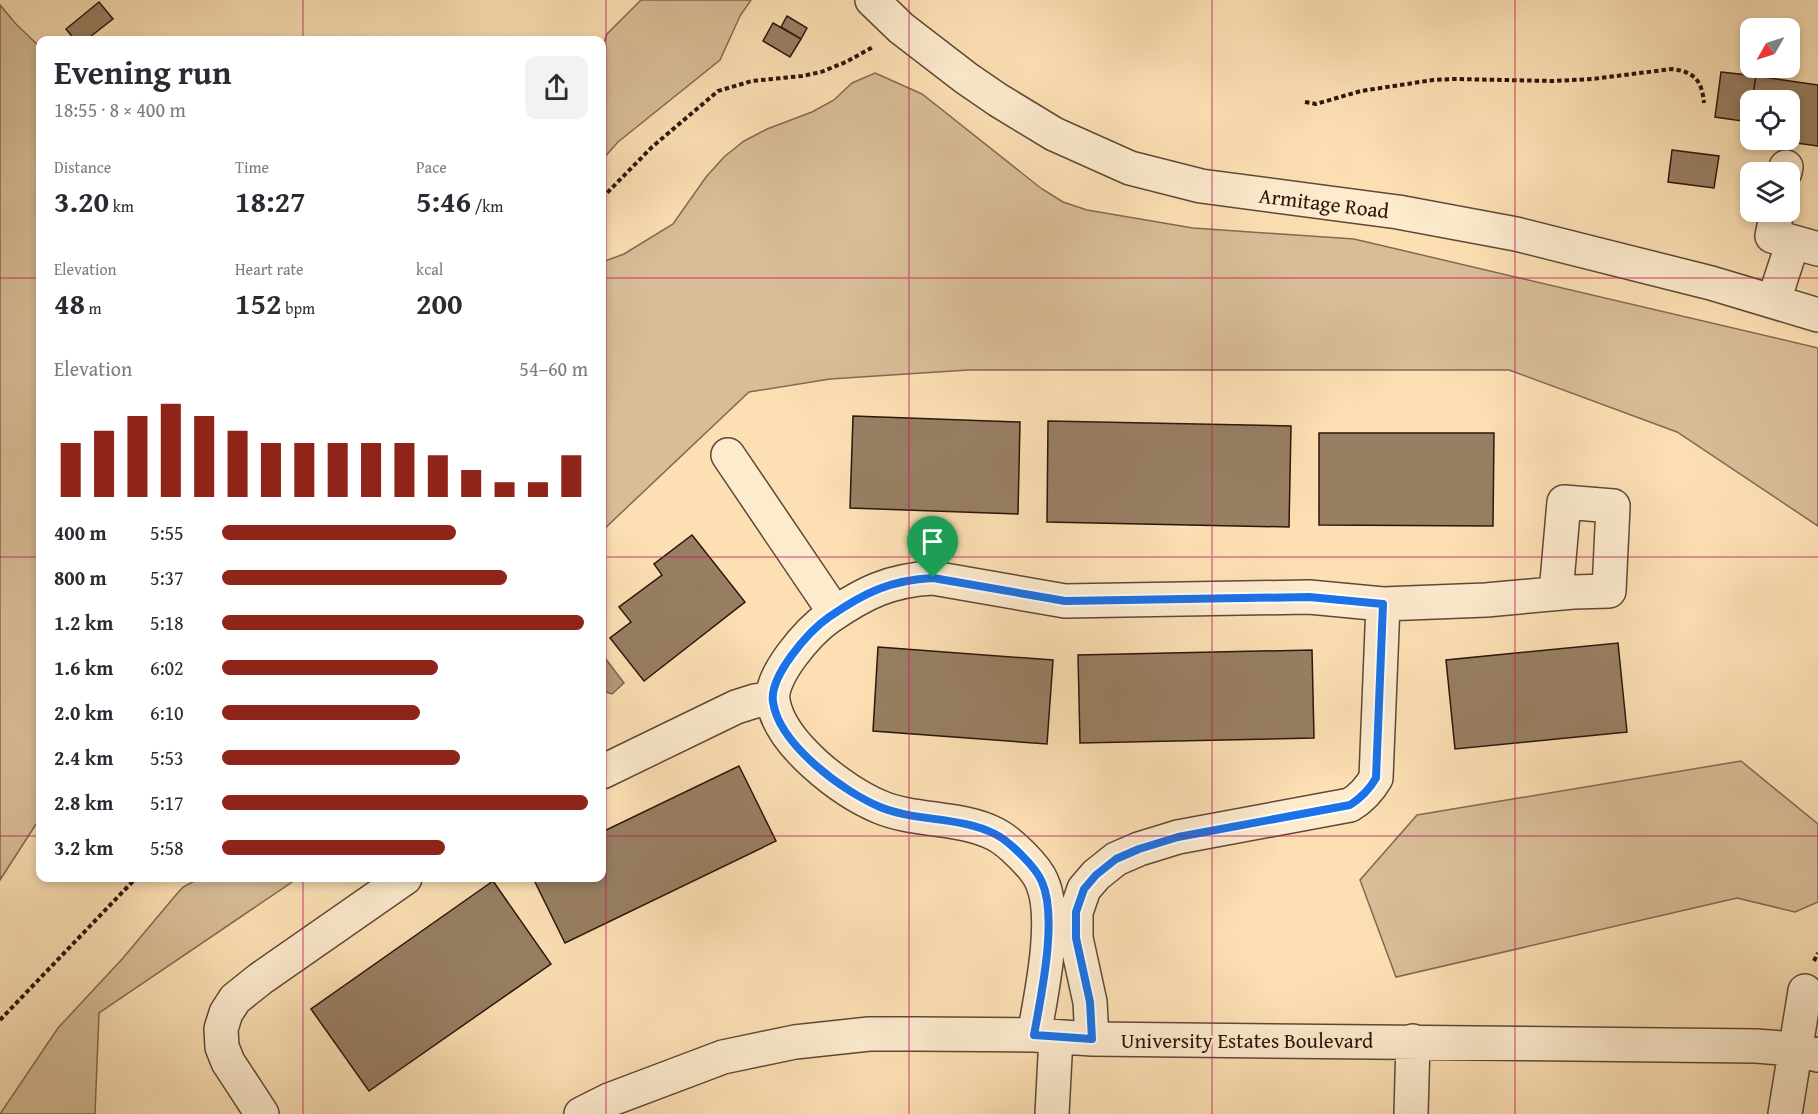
<!DOCTYPE html>
<meta charset="utf-8">
<style>
body{margin:0;font-family:"Gentium Book Plus",serif;background:#f2f2f3;color:#2b2b33;height:100vh;display:flex;flex-direction:column;font-size:22px;white-space:nowrap}
*{box-sizing:border-box;margin:0}
p{font-size:20px;color:#7c7c81}
.icon{flex:none;width:33px;height:33px;fill:none;stroke:currentColor;stroke-width:2;stroke-linecap:round;stroke-linejoin:round}
.map{position:relative;flex:1;overflow:hidden}
.side{position:absolute;left:36px;top:36px;width:570px;height:846px;display:flex;flex-direction:column;background:#fff;border-radius:12px;box-shadow:0 3px 9px #0003}
.side>*{flex:none}
.needle{width:39px;rotate:231deg}
.tools{position:absolute;left:1740px;top:18px;display:grid;gap:12px}
.tools a{display:grid;place-items:center;width:60px;height:60px;border-radius:12px;background:#fff;box-shadow:0 3px 9px #0003;font-size:30px}
.pin{position:absolute;display:grid;place-items:center;width:51px;height:51px;color:#fff;margin:-62px -26px;border-radius:50% 50% 50% 0;rotate:-45deg;box-shadow:0 0 6px #0007}
.pin .icon{rotate:45deg}
.round{display:grid;place-items:center;flex:none;width:63px;height:63px;border-radius:12px;background:#f2f2f3}
.headline{display:flex;align-items:center;justify-content:space-between;height:102px;padding:0 18px}
h1{font-size:33px;font-weight:800;line-height:45px}
.metrics{display:grid;grid-template-columns:repeat(3,1fr);gap:9px;height:102px;padding:6px 18px}
.metrics div{display:grid;align-content:center}
.metrics b{font-size:30px;font-weight:800}
.metrics small{font-size:16px;font-weight:400}
.metrics p{font-size:16px}
.chart{height:168px;padding:12px 18px}
.chart p{display:flex;justify-content:space-between}
.chart svg{width:100%;height:108px;margin-top:6px;stroke:#8f2418;stroke-width:6}
ul{padding:0 18px;list-style:none;font-size:20px}
li{display:grid;grid-template-columns:96px 72px 1fr;align-items:center;height:45px}
li i{height:15px;border-radius:8px;background:#8f2418}
.map>svg:first-child{display:block}
.green{fill:#d8bd97;stroke:#826952;stroke-width:1.5}
.water{fill:#b59b7b;stroke:#7e654f;stroke-width:1.5}
.building{fill:#987f63;stroke:#2b150c;stroke-width:1.5}
.lines{fill:none;stroke-linecap:round;stroke-linejoin:round}
.minor-casing{stroke:#5f4836;stroke-width:36}
.path{stroke:#2b150c;stroke-width:4;stroke-dasharray:4.5 3;stroke-linecap:butt}
.minor{stroke:#fdebce;stroke-width:33}
.route-casing{stroke:#fff;stroke-width:12}
.route{stroke:#1a73e8;stroke-width:8}
.grid{fill:none;stroke:#c2185b;stroke-width:1.5;stroke-opacity:0.55}
.labels{text-anchor:middle;dominant-baseline:central;stroke-width:4.5;stroke-linejoin:round;paint-order:stroke}
.street-label{font-size:21px;fill:#2b150c;stroke:#fdebce}
</style>
<div class="map">
<svg width="1818" height="1114" viewBox="0 0 1818 1114">
<rect width="100%" height="100%" fill="#fce0b4"/>
<filter id="stains"><feTurbulence type="fractalNoise" baseFrequency=".00333" numOctaves="4"/><feColorMatrix values="0 0 0 0 .2 0 0 0 0 .09 0 0 0 0 .02 0 0 0 .5 -.17"/></filter>
<radialGradient id="worn" r=".72"><stop offset=".6" stop-color="#630" stop-opacity="0"/><stop offset="1" stop-color="#630" stop-opacity=".3"/></radialGradient>
<path class="green" d="M641,0H751L740,16L720,60L618,142L602,160V48L607,34Z
M0,5L16,24L40,47V818L0,880Z
M875,73L922,94L1042,189L1063,202L1087,210L1193,228L1354,239L1818,348V526L1677,432L1509,370H968L830,379L749,392L602,531V262L624,254L673,224L706,177L724,157L744,141L767,129L812,112L834,100L852,83Z
M1741,761L1818,824V902L1795,912L1737,898L1396,977L1360,880L1417,815Z
M200,878H298L99,1013L95,1114H0L58,1028L123,958L175,896L183,887Z"/>
<path class="water" d="M602,654L624,683L612,694L602,691Z"/>
<path class="building" d="M99,2L113,19L86,40H75L66,29Z
M787,16L807,28L801,39L781,27Z
M773,23L801,39L790,57L763,41Z
M1721,72L1756,76L1752,100H1750L1749,122L1715,117Z
M1756,76L1818,85V146L1775,140H1790V100H1752Z
M1672,150L1719,156L1714,188L1668,182Z
M853,416L1020,422L1018,514L850,508Z
M1048,421L1291,426L1289,527L1047,522Z
M1319,433H1494L1493,526L1319,525Z
M692,535L745,602L644,681L610,638L631,622L619,607L662,575L654,564Z
M1618,643L1627,732L1455,749L1446,660Z
M878,647L1053,660L1047,744L873,731Z
M1312,650L1314,738L1080,743L1078,655Z
M739,766L776,841L565,943L533,878H602V832Z
M493,881L551,964L369,1091L311,1009Z"/>
<g class="lines">
<defs>
<path id="minor" d="M872,0L901,28L966,78L998,100L1054,134L1130,168L1201,186L1398,212L1516,234L1711,283L1818,315
M1785,172L1786,167
M1777,212L1772,236L1818,249
M1774,300L1793,242
M728,455L835,613
M602,772L736,707L755,701L772,699
M1034,1035C1041,996 1058,918 1042,882C1036,867 1009,841 995,834C959,816 916,822 880,807C842,791 780,744 773,701C769,676 809,631 829,617C864,593 890,580 933,578L1065,601L1309,597L1383,604L1486,600L1573,592L1609,591L1613,506L1564,502L1556,593
M1092,1039L1090,1002L1076,938V912L1084,889L1096,875L1116,859L1139,849L1178,837L1350,805C1362,798 1369,790 1376,778L1383,604
M262,1114L228,1062L222,1047L221,1029L226,1013L235,999L260,979L405,878
M581,1114L609,1100L723,1057L795,1042L869,1034H917L1034,1035L1092,1039L1756,1046L1795,1049L1818,1055
M1052,1114L1056,1037
M1411,1114L1413,1041
M1785,1114L1805,991"/>
</defs>
<use href="#minor" class="minor-casing"/>
<path class="path" d="M1305,102L1316,104L1361,91L1433,80L1454,79L1553,81L1592,79L1672,69C1695,72 1702,81 1704,103
M602,198L652,147L718,91L752,81L802,76L821,72L846,62L873,47
M1814,961L1818,953
M0,1020L136,878"/>
<use href="#minor" class="minor"/>
</g>
<g class="lines">
<defs>
<path id="route" d="M933,578L1065,601L1309,597L1383,604L1376,778C1369,790 1361,798 1350,805L1178,837L1139,849L1116,859L1096,875L1084,889L1076,912V938L1090,1002L1092,1039L1034,1035C1041,996 1058,918 1042,882C1036,867 1009,841 995,834C959,816 916,822 880,807C842,791 779,744 773,702C769,676 809,631 829,617C864,593 890,580 933,578Z"/>
</defs>
<use href="#route" class="route-casing"/>
<use href="#route" class="route"/>
</g>
<path class="grid" d="M303,0V40M606,0V1114M909,0V1114M1212,0V1114M1515,0V1114M0,278H40M602,278H1818M0,557H40M602,557H1818M0,836H40M602,836H1818M303,878V1114"/>
<g class="labels">
<g class="street-label">
<text transform="translate(1324 203) rotate(7)">Armitage Road</text>
<text x="1247" y="1040">University Estates Boulevard</text>
</g>
</g>
<rect width="100%" height="100%" filter="url(#stains)"/>
<rect width="100%" height="100%" fill="url(#worn)"/>
</svg>
<div class="tools">
<a><svg class="needle" viewBox="-14 -14 28 28"><path d="M0-13l5 13h-10z" fill="#e53935"/><path d="M0 13l5-13h-10z" fill="#7c7c81"/></svg></a>
<a><svg class="icon" aria-label="locate" viewBox="0 0 24 24"><circle cx="12" cy="12" r="6"/><path d="M12 2v4M12 18v4M2 12h4M18 12h4"/></svg></a>
<a><svg class="icon" aria-label="layers" viewBox="0 0 24 24"><path d="M12 4l9 5-9 5-9-5zM3 14l9 5 9-5"/></svg></a>
</div>
<div class="pin" style="left:933px;top:578px;background:#1e9e55"><svg class="icon" aria-label="arrive" viewBox="0 0 24 24"><path d="M6 21V4h12l-3 4 3 4H6"/></svg></div>
<section class="side">
<div class="headline"><div><h1>Evening run</h1><p>18:55 · 8 × 400 m</p></div><a class="round"><svg class="icon" aria-label="share" viewBox="0 0 24 24"><path d="M12 15V3M7 8l5-5 5 5M5 13v7h14v-7"/></svg></a></div>
<div class="metrics">
<div><p>Distance</p><b>3.20<small> km</small></b></div>
<div><p>Time</p><b>18:27</b></div>
<div><p>Pace</p><b>5:46<small> /km</small></b></div>
</div>
<div class="metrics">
<div><p>Elevation</p><b>48<small> m</small></b></div>
<div><p>Heart rate</p><b>152<small> bpm</small></b></div>
<div><p>kcal</p><b>200</b></div>
</div>
<div class="chart"><p><span>Elevation</span>54–60 m</p>
<svg viewBox="0 0 160 44" preserveAspectRatio="none"><path d="M5 44V22M15 44V17M25 44V11M35 44V6M45 44V11M55 44V17M65 44V22M75 44V22M85 44V22M95 44V22M105 44V22M115 44V27M125 44V33M135 44V38M145 44V38M155 44V27"/></svg>
</div>
<ul>
<li><b>400 m</b>5:55<i style="width:64%"></i></li>
<li><b>800 m</b>5:37<i style="width:78%"></i></li>
<li><b>1.2 km</b>5:18<i style="width:99%"></i></li>
<li><b>1.6 km</b>6:02<i style="width:59%"></i></li>
<li><b>2.0 km</b>6:10<i style="width:54%"></i></li>
<li><b>2.4 km</b>5:53<i style="width:65%"></i></li>
<li><b>2.8 km</b>5:17<i style="width:100%"></i></li>
<li><b>3.2 km</b>5:58<i style="width:61%"></i></li>
</ul>
</section>
</div>
